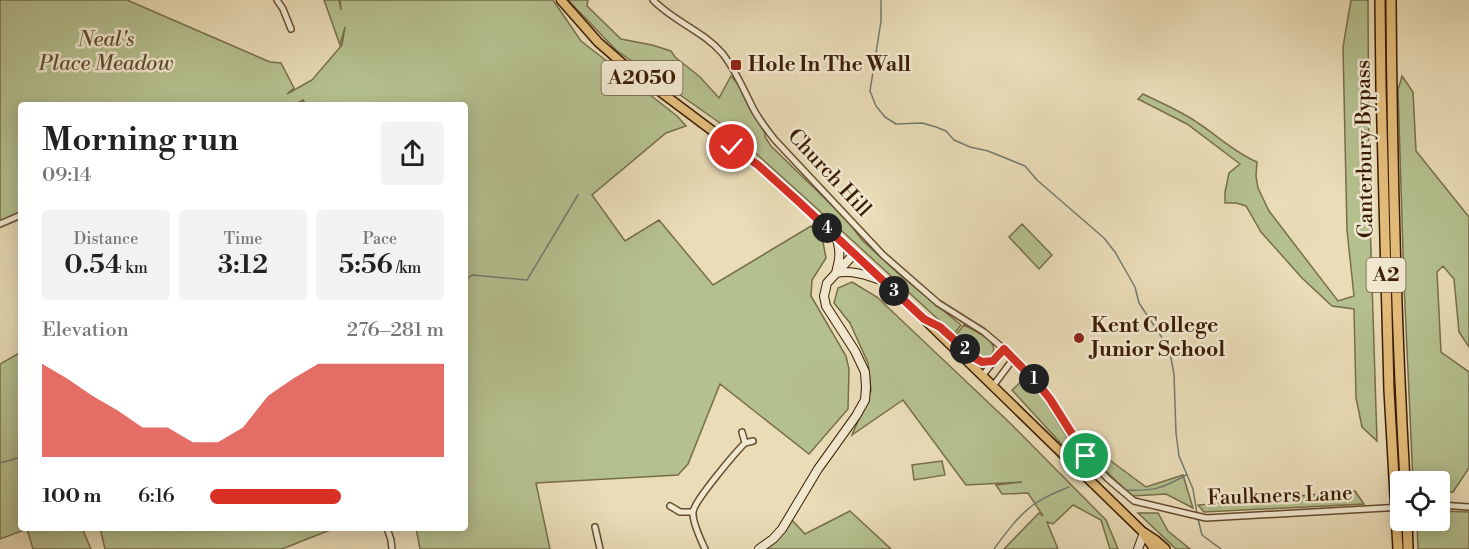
<!DOCTYPE html>
<meta charset="utf-8">
<style>
body{margin:0;font-family:"Libre Bodoni",serif;background:#f2f2f2;color:#222;height:100vh;display:flex;flex-direction:column;font-size:22px;white-space:nowrap}
*{box-sizing:border-box;margin:0}
p{font-size:20px;color:#767676}
.icon{flex:none;width:33px;height:33px;fill:none;stroke:currentColor;stroke-width:2;stroke-linecap:round;stroke-linejoin:round}
.map{position:relative;flex:1;overflow:hidden}
.sheet{position:absolute;left:18px;top:102px;width:450px;height:429px;display:flex;flex-direction:column;background:#fff;border-radius:6px;box-shadow:0 3px 15px #0003}
.sheet>*{flex:none}
.buttons{position:absolute;left:1390px;top:471px;display:grid;gap:12px}
.buttons a{display:grid;place-items:center;width:60px;height:60px;border-radius:6px;background:#fff;box-shadow:0 3px 15px #0003;font-size:30px}
.pin{position:absolute;display:grid;place-items:center;width:51px;height:51px;color:#fff;margin:-26px;border:3px solid #fff;border-radius:50%;box-shadow:0 2px 6px #0007}
.km{position:absolute;width:30px;height:30px;margin:-15px;border-radius:50%;background:#222;color:#fff;font-size:16px;line-height:30px;text-align:center}
.round{display:grid;place-items:center;flex:none;width:63px;height:63px;border-radius:6px;background:#f2f2f2}
.head{display:flex;align-items:center;justify-content:space-between;height:102px;padding:0 24px}
h1{font-size:33px;font-weight:600;line-height:45px}
.stats{display:grid;grid-template-columns:repeat(3,1fr);gap:9px;height:102px;padding:6px 24px}
.stats div{display:grid;align-content:center;border-radius:6px;background:#f2f2f2;text-align:center}
.stats b{font-size:26px;font-weight:600}
.stats small{font-size:16px;font-weight:400}
.stats p{font-size:16px}
.chart{height:168px;padding:12px 24px}
.chart p{display:flex;justify-content:space-between}
.chart svg{width:100%;height:108px;margin-top:6px;fill:#d93025;opacity:.7}
ul{padding:0 24px;list-style:none;font-size:20px}
li{display:grid;grid-template-columns:96px 72px 1fr;align-items:center;height:45px}
li i{height:15px;border-radius:8px;background:#d93025}
.map>svg:first-child{display:block}
.green{fill:#b5c08f;stroke:#786e49;stroke-width:1.5}
.lines{fill:none;stroke-linecap:round;stroke-linejoin:round}
.stream{stroke:#737b6e;stroke-width:1.5}
.street-casing{stroke:#664d30;stroke-width:8}
.secondary-casing{stroke:#3b1d03;stroke-width:10}
.primary-casing{stroke:#3b1d03;stroke-width:11}
.highway-casing{stroke:#3b1d03;stroke-width:12}
.street{stroke:#f1e8d0;stroke-width:5}
.secondary{stroke:#f1e8d0;stroke-width:8}
.primary{stroke:#e4be7c;stroke-width:8}
.highway{stroke:#e4be7c;stroke-width:9}
.street-bridge-casing{stroke:#664d30;stroke-width:8;stroke-linecap:butt}
.street-bridge{stroke:#f1e8d0;stroke-width:5}
.route-casing{stroke:#fff;stroke-width:12}
.route{stroke:#d93025;stroke-width:8}
.poi-dot{fill:#8f2418;stroke:#f1e8d0;stroke-width:2}
.labels{text-anchor:middle;dominant-baseline:central;stroke-width:5;stroke-linejoin:round;paint-order:stroke}
.shield{fill:#f1e8d0;stroke:#725a40;stroke-width:1.5}
.shield-label{font-size:20px;font-weight:bold;fill:#3b1d03}
.park-label{font-size:21px;font-style:italic;fill:#604e2d;stroke:#f1e8d0}
.poi-label{font-size:21px;font-weight:bold;fill:#3b1d03;stroke:#f1e8d0;text-anchor:start}
.street-label{font-size:21px;fill:#3b1d03;stroke:#f1e8d0}
</style>
<div class="map">
<svg width="1469" height="549" viewBox="0 0 1469 549">
<rect width="100%" height="100%" fill="#e9dcb7"/>
<filter id="stains"><feTurbulence type="fractalNoise" baseFrequency=".00333" numOctaves="4"/><feColorMatrix values="0 0 0 0 .2 0 0 0 0 .09 0 0 0 0 .02 0 0 0 .5 -.17"/></filter>
<radialGradient id="worn" r=".72"><stop offset=".6" stop-color="#630" stop-opacity="0"/><stop offset="1" stop-color="#630" stop-opacity=".3"/></radialGradient>
<path class="green" d="M0,0H127L270,62L281,63L294,88L287,94L312,80L342,45L345,27L340,45L324,0H339L341,10L340,0H553L581,41L677,116L686,126L666,133L592,195L625,241L659,220L713,285L811,226L823,242L826,258L812,280L811,296L846,356L849,369L848,409L809,454L720,384L688,464L678,475L536,483L550,549H420L416,528H465V105H306L303,100L294,105H21V215L0,224Z
M568,0H588L587,6L621,39L652,45L671,51L675,57L700,77L719,98L731,76L740,86L765,133V137L771,146L848,221L862,240L901,276L961,325L954,334L854,242L730,130L616,50Z
M1351,0H1368L1369,188L1377,441L1362,427L1356,398L1354,309L1332,306L1302,278L1261,232L1246,206L1236,203H1225V192L1229,173L1240,164L1187,124L1138,99L1143,94C1161,103 1181,111 1198,123C1218,136 1234,152 1257,162L1256,176L1258,188L1269,211L1338,301L1354,296L1347,230L1343,47Z
M1402,76L1413,92L1416,151L1469,217V347L1459,332L1454,279L1443,266L1437,272L1441,352L1469,372V468L1453,492L1440,493V482L1413,481L1404,284L1398,90Z
M1022,224L1052,255L1039,269L1009,237Z
M852,282L877,297L1011,424L1106,520L1118,549H1110L1101,520L1073,505L1053,524L1047,522L1058,549H1004L1039,513L1043,516L1028,493L1002,494L996,485L1022,482L966,485L903,400L852,435L871,391L868,363L850,323L834,303L838,288Z
M964,325C971,329 989,337 992,344C997,352 989,361 981,359C973,357 961,342 955,336Z
M21,352V528H82L91,549H33L27,529L0,539V364Z
M1024,379L1040,393L1072,445L1066,449L1012,390Z
M1080,438L1146,487L1183,475L1193,508L1166,494L1132,496L1089,455Z
M942,461L945,475L914,480L912,465Z
M1355,491L1364,504L1204,512L1198,505Z
M850,511L891,549H759L790,518L805,534Z
M1440,511L1469,512V549H1418L1417,521L1440,520Z
M1138,513H1158L1168,531L1190,549H1176Z
M100,528H335L282,549H105Z"/>
<g class="lines">
<path class="stream" d="M881,0V21L870,91L876,106L885,117L896,124L922,123L936,127L946,131L954,140L970,147L988,151L1025,166L1037,180L1104,238L1115,252L1135,287L1139,303L1161,336L1171,358L1174,374L1176,433L1179,456L1193,489L1197,514
M465,280L472,275L527,280L578,195
M0,463L21,457
M1126,490C1153,491 1162,489 1186,475
M1198,519L1202,535L1221,549
M994,549C1005,534 1018,516 1033,505C1044,497 1056,492 1069,487"/>
<defs>
<path id="street" d="M277,0L283,9L291,29
M653,0C673,21 703,31 722,53C736,70 744,91 754,110C760,121 767,130 775,140L883,255L938,303L984,332L1004,349L1039,385L1050,399L1086,456L1108,479L1134,501L1206,518L1385,508
M0,224L21,215
M931,322L940,327L978,361L987,362L993,361
M982,376L1004,349
M993,386L1014,358
M742,432L745,443L753,441
M1440,505L1469,507
M670,506L680,512H693
M595,527L600,549
M387,528L391,540L392,549
M705,549C701,540 692,522 693,512C694,501 736,452 745,443"/>
<path id="secondary" d="M836,236C841,252 840,258 836,273C852,270 867,275 883,281
M759,549L773,539L782,529L818,469L856,416L865,400L866,387L865,372L855,351L826,306L824,296L827,283L854,254
M1138,549L1144,533"/>
<path id="primary" d="M561,0L598,42L622,63L758,165L798,201L924,319L1144,533"/>
<path id="highway" d="M1380,0L1381,87L1389,390L1398,549
M1391,0C1392,160 1396,321 1405,482
M1407,520L1408,549
M1144,533L1156,541L1165,549
M1144,534L1155,549"/>
</defs>
<use href="#street" class="street-casing"/>
<use href="#secondary" class="secondary-casing"/>
<use href="#primary" class="primary-casing"/>
<use href="#highway" class="highway-casing"/>
<use href="#street" class="street"/>
<use href="#secondary" class="secondary"/>
<use href="#primary" class="primary"/>
<use href="#highway" class="highway"/>
<defs>
<path id="street-bridge" d="M1385,508L1401,507"/>
</defs>
<use href="#street-bridge" class="street-bridge-casing"/>
<use href="#street-bridge" class="street-bridge"/>
</g>
<g class="lines">
<defs>
<path id="route" d="M732,147L758,165L798,201L924,319L940,327L973,357L982,362L993,361L1004,349L1039,385L1050,399L1086,456"/>
</defs>
<use href="#route" class="route-casing"/>
<use href="#route" class="route"/>
</g>
<g class="poi-dot">
<rect x="730" y="59" width="12" height="12" rx="3"/>
<circle cx="1079" cy="338" r="6"/>
</g>
<g class="labels">
<g class="shield">
<rect x="601.5" y="61" width="81" height="34" rx="4.5"/>
<rect x="1366.5" y="258" width="39" height="34" rx="4.5"/>
</g>
<g class="shield-label">
<text x="642" y="78">A2050</text>
<text x="1386" y="275">A2</text>
</g>
<g class="park-label">
<text x="106" y="40">Neal's<tspan x="106" dy="24">Place Meadow</tspan></text>
</g>
<g class="poi-label">
<text x="748" y="65">Hole In The Wall</text>
<text x="1091" y="326">Kent College<tspan x="1091" dy="24">Junior School</tspan></text>
</g>
<g class="street-label">
<text transform="translate(1365 149) rotate(-91)">Canterbury Bypass</text>
<text transform="translate(829 173) rotate(47)">Church Hill</text>
<text transform="translate(1280 496) rotate(-2)">Faulkners Lane</text>
</g>
</g>
<rect width="100%" height="100%" filter="url(#stains)"/>
<rect width="100%" height="100%" fill="url(#worn)"/>
</svg>
<div class="buttons">
<a><svg class="icon" aria-label="locate" viewBox="0 0 24 24"><circle cx="12" cy="12" r="6"/><path d="M12 2v4M12 18v4M2 12h4M18 12h4"/></svg></a>
</div>
<div class="pin" style="left:1086px;top:456px;background:#1e9e55"><svg class="icon" aria-label="arrive" viewBox="0 0 24 24"><path d="M6 21V4h12l-3 4 3 4H6"/></svg></div>
<div class="pin" style="left:732px;top:147px;background:#d93025"><svg class="icon" aria-label="check" viewBox="0 0 24 24"><path d="M5 12l5 5 9-10"/></svg></div>
<b class="km" style="left:1034px;top:379px">1</b>
<b class="km" style="left:965px;top:349px">2</b>
<b class="km" style="left:894px;top:291px">3</b>
<b class="km" style="left:827px;top:228px">4</b>
<section class="sheet">
<div class="head"><div><h1>Morning run</h1><p>09:14</p></div><a class="round"><svg class="icon" aria-label="share" viewBox="0 0 24 24"><path d="M12 15V3M7 8l5-5 5 5M5 13v7h14v-7"/></svg></a></div>
<div class="stats">
<div><p>Distance</p><b>0.54<small> km</small></b></div>
<div><p>Time</p><b>3:12</b></div>
<div><p>Pace</p><b>5:56<small> /km</small></b></div>
</div>
<div class="chart"><p><span>Elevation</span>276–281 m</p>
<svg viewBox="0 0 160 44" preserveAspectRatio="none"><path d="M0 44V6L10 12L20 19L30 25L40 32L50 32L60 38L70 38L80 32L90 19L100 12L110 6L120 6L130 6L140 6L150 6L160 6V44z"/></svg>
</div>
<ul>
<li><b>100 m</b>6:16<i style="width:56%"></i></li>
</ul>
</section>
</div>
